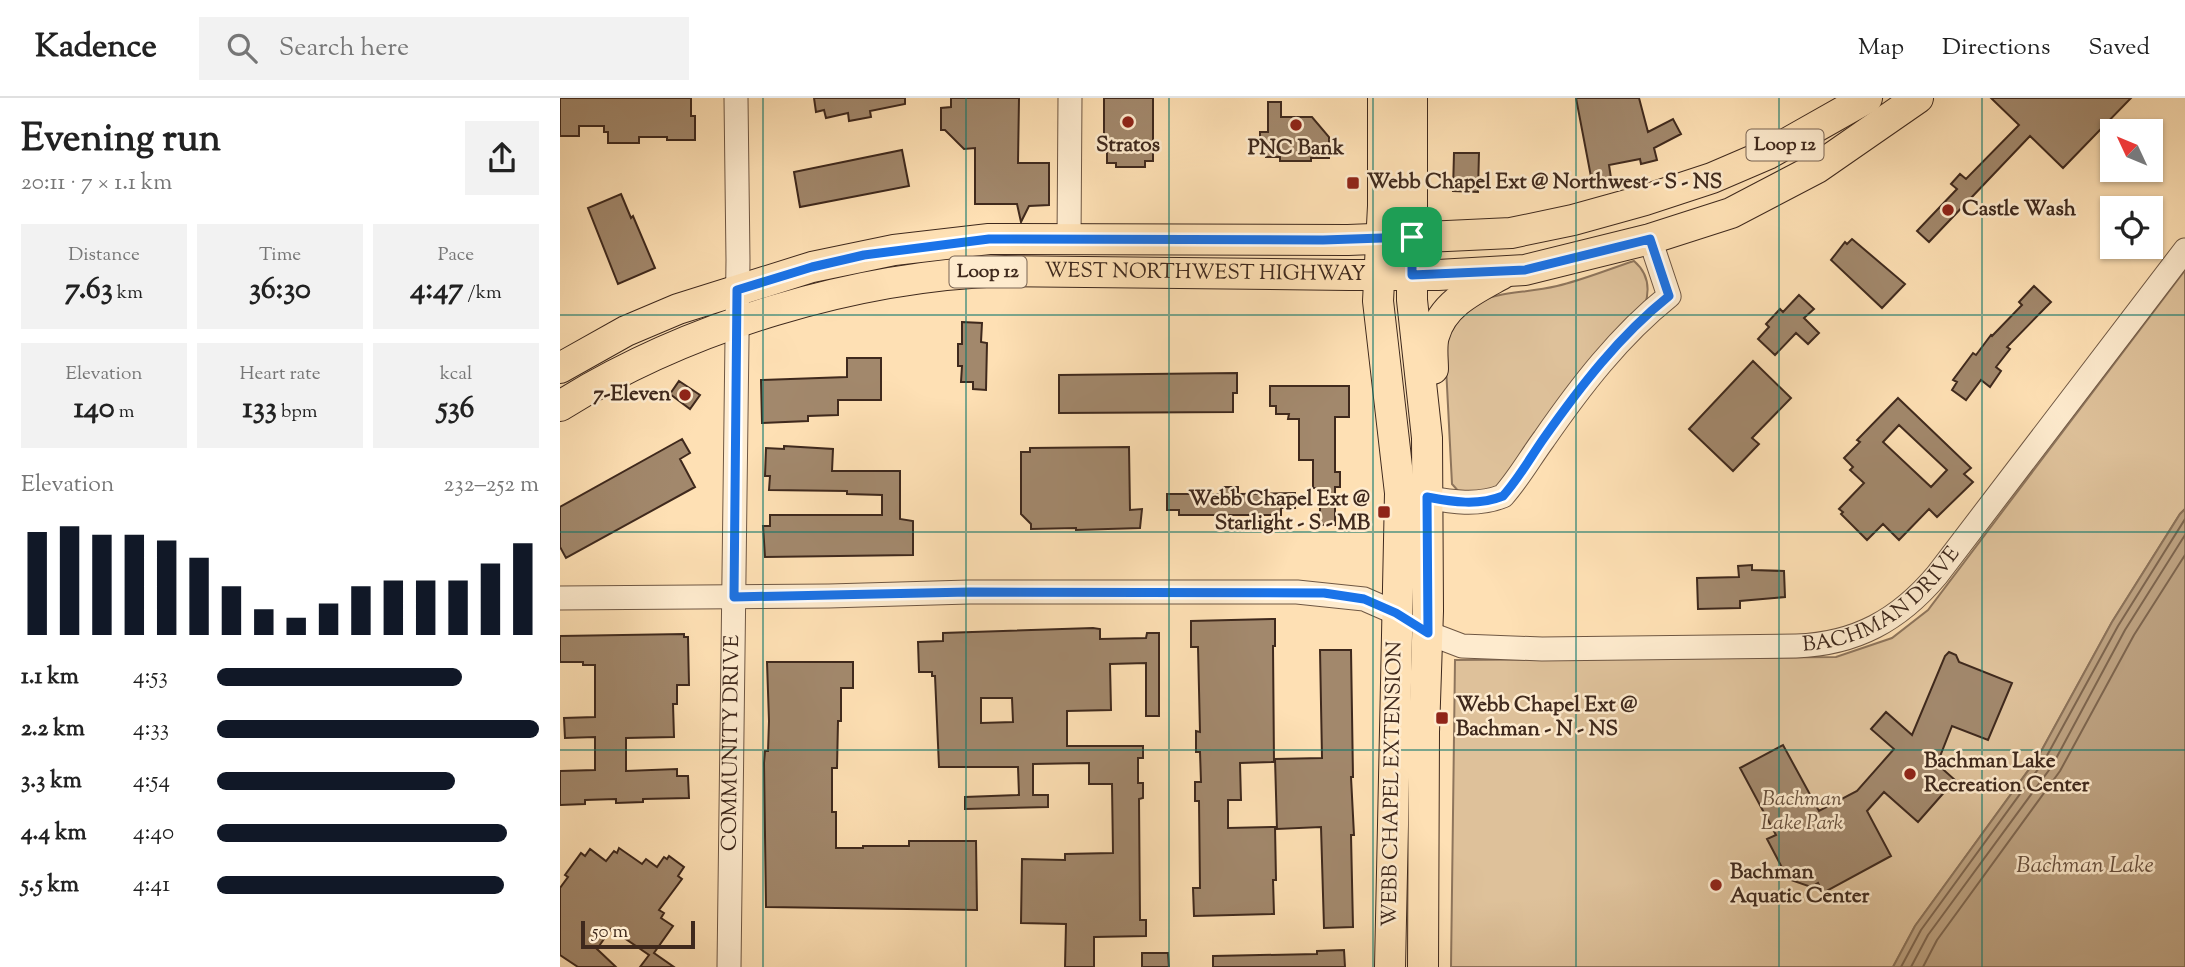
<!DOCTYPE html>
<meta charset="utf-8">
<style>
body{margin:0;font-family:"Sorts Mill Goudy",serif;background:#f2f2f2;color:#222;height:100vh;display:flex;flex-direction:column;font-size:26px;white-space:nowrap}
*{box-sizing:border-box;margin:0}
p{font-size:23px;color:#767676}
.icon{flex:none;width:38px;height:38px;fill:none;stroke:currentColor;stroke-width:2;stroke-linecap:round;stroke-linejoin:round}
.map{position:relative;flex:1;overflow:hidden}
.side{display:flex;flex-direction:column;background:#fff;width:560px}
.side>*{flex:none}
.needle{width:46px;rotate:314deg}
.controls{position:absolute;left:1540px;top:21px;display:grid;gap:14px}
.controls a{display:grid;place-items:center;width:63px;height:63px;border-radius:0px;background:#fff;box-shadow:0 2px 5px #0004;font-size:35px}
.scale{position:absolute;left:21px;bottom:18px;width:114px;box-sizing:border-box;padding-left:7px;border:4px solid #3f291d;border-top:0;font-size:19px;line-height:24px;white-space:nowrap;color:#3f291d;-webkit-text-stroke:5px #feebce;paint-order:stroke}
.pin{position:absolute;display:grid;place-items:center;width:60px;height:60px;color:#fff;margin:-30px;border-radius:14px;box-shadow:0 4px 10px #0006}
.round{display:grid;place-items:center;flex:none;width:74px;height:74px;border-radius:0px;background:#f2f2f2}
.head{display:flex;align-items:center;justify-content:space-between;height:119px;padding:0 21px}
h1{font-size:38px;font-weight:700;line-height:52px}
.metrics{display:grid;grid-template-columns:repeat(3,1fr);gap:10px;height:119px;padding:7px 21px}
.metrics div{display:grid;align-content:center;border-radius:0px;background:#f2f2f2;text-align:center}
.metrics b{font-size:30px;font-weight:700}
.metrics small{font-size:19px;font-weight:400}
.metrics p{font-size:19px}
.chart{height:196px;padding:14px 21px}
.chart p{display:flex;justify-content:space-between}
.chart svg{width:100%;height:126px;margin-top:7px;stroke:#111827;stroke-width:6}
ul{padding:0 21px;list-style:none;font-size:23px}
li{display:grid;grid-template-columns:112px 84px 1fr;align-items:center;height:52px}
li i{height:18px;border-radius:9px;background:#111827}
header{display:flex;align-items:center;gap:42px;box-sizing:border-box;height:98px;padding:0 35px;background:#fff;border-bottom:2px solid #e0e0e0}
header strong{font-size:33px}
nav{display:flex;gap:38px;margin-inline-start:auto;font-size:24px}
.search{width:490px;height:63px;background:#f2f2f2;display:flex;align-items:center;gap:18px;box-sizing:border-box;padding:0 24px;border-radius:0px;color:#767676;font-size:26px}
main{display:flex;flex:1;min-height:0}
.map>svg:first-child{display:block}
.green{fill:#dec19a;stroke:#8e755c;stroke-width:2}
.water{fill:#bda281;stroke:#8b7259;stroke-width:2}
.lines{fill:none;stroke-linecap:round;stroke-linejoin:round}
.shore{stroke:#7e664f;stroke-width:2}
.building{fill:#a2886c;stroke:#3f291d;stroke-width:2;fill-rule:evenodd}
.minor-casing{stroke:#6f5743;stroke-width:25}
.major-casing{stroke:#3f291d;stroke-width:32}
.minor{stroke:#feebce;stroke-width:23}
.major{stroke:#fee0b4;stroke-width:30}
.route-casing{stroke:#fff;stroke-width:14}
.route{stroke:#1a73e8;stroke-width:9}
.grid{fill:none;stroke:#0f766e;stroke-width:2;stroke-opacity:0.55}
.poi-dot{fill:#8f2418;stroke:#feebce;stroke-width:2.5}
.labels{text-anchor:middle;dominant-baseline:central;stroke-width:5;stroke-linejoin:round;paint-order:stroke}
.shield{fill:#feebce;stroke:#786352;stroke-width:2}
.shield-label{font-size:19px;font-weight:bold;fill:#3f291d}
.poi-label{font-size:21px;font-weight:bold;fill:#3f291d;stroke:#feebce;text-anchor:start}
.street-label{font-size:21px;fill:#3f291d;stroke:#feebce}
.park-label{font-size:21px;font-style:italic;fill:#674f3c;stroke:#feebce}
.water-label{font-size:23px;font-style:italic;fill:#654d3b;stroke:#feebce}
</style>
<header>
<strong>Kadence</strong>
<div class="search"><svg class="icon" aria-label="search" viewBox="0 0 24 24"><circle cx="10" cy="10" r="6"/><path d="M15 15l6 6"/></svg>Search here</div>
<nav><a>Map</a><a>Directions</a><a>Saved</a></nav>
</header>
<main>
<section class="side">
<div class="head"><div><h1>Evening run</h1><p>20:11 · 7 × 1.1 km</p></div><a class="round"><svg class="icon" aria-label="share" viewBox="0 0 24 24"><path d="M12 15V3M7 8l5-5 5 5M5 13v7h14v-7"/></svg></a></div>
<div class="metrics">
<div><p>Distance</p><b>7.63<small> km</small></b></div>
<div><p>Time</p><b>36:30</b></div>
<div><p>Pace</p><b>4:47<small> /km</small></b></div>
</div>
<div class="metrics">
<div><p>Elevation</p><b>140<small> m</small></b></div>
<div><p>Heart rate</p><b>133<small> bpm</small></b></div>
<div><p>kcal</p><b>536</b></div>
</div>
<div class="chart"><p><span>Elevation</span>232–252 m</p>
<svg viewBox="0 0 160 44" preserveAspectRatio="none"><path d="M5 44V8M15 44V6M25 44V9M35 44V9M45 44V11M55 44V17M65 44V27M75 44V35M85 44V38M95 44V33M105 44V27M115 44V25M125 44V25M135 44V25M145 44V19M155 44V12"/></svg>
</div>
<ul>
<li><b>1.1 km</b>4:53<i style="width:76%"></i></li>
<li><b>2.2 km</b>4:33<i style="width:100%"></i></li>
<li><b>3.3 km</b>4:54<i style="width:74%"></i></li>
<li><b>4.4 km</b>4:40<i style="width:90%"></i></li>
<li><b>5.5 km</b>4:41<i style="width:89%"></i></li>
</ul>
</section>
<div class="map">
<svg width="1625" height="869" viewBox="0 0 1625 869">
<rect width="100%" height="100%" fill="#fee0b4"/>
<filter id="stains"><feTurbulence type="fractalNoise" baseFrequency=".00286" numOctaves="4"/><feColorMatrix values="0 0 0 0 .2 0 0 0 0 .09 0 0 0 0 .02 0 0 0 .5 -.17"/></filter>
<radialGradient id="worn" r=".72"><stop offset=".6" stop-color="#630" stop-opacity="0"/><stop offset="1" stop-color="#630" stop-opacity=".3"/></radialGradient>
<path class="green" d="M1074,163C1088,175 1090,191 1085,207L944,385L926,394L900,395L892,386L885,249C904,187 946,200 997,188C1023,182 1049,171 1074,163Z
M1625,172V411L1620,416L1552,524L1478,659L1355,828L1333,869H891L895,562L1276,559L1332,540L1368,512Z"/>
<path class="water" d="M1625,411V869H1333L1355,828L1478,659L1552,524L1620,416Z"/>
<g class="lines">
<path class="shore" d="M1341,869L1361,832L1484,663L1558,528L1625,421
M1351,869L1368,837L1492,668L1565,532L1625,437
M1363,869L1377,842L1500,673L1574,537L1625,457"/>
</g>
<path class="building" d="M0,0H131V18H135V42H107V39H79V45H48V34H44V28H19V38H0Z
M254,0H345V6L310,13L311,19L289,23L288,15L266,20L264,12L256,14Z
M391,0H459L458,65H489V107L469,108L461,124L457,106H415V50L404,51L385,32H381V10L391,9Z
M544,0H593V63H585V69H556V65H547V47L544,48Z
M1016,0H1079L1088,34L1113,21L1121,36L1094,50L1097,62L1081,66L1080,61L1049,67L1051,80L1032,84Z
M1431,0H1571L1503,70L1470,38L1369,144L1357,133L1397,91L1391,86L1400,76L1406,81L1459,27Z
M708,4H721V19H752L769,39V60H751V63H720V59H706V50H700V34H708Z
M342,52L349,88L240,109L234,74Z
M894,55H919L918,94L893,93Z
M61,96L71,120L73,118L95,170L58,186L28,110Z
M1292,141L1345,186L1322,210L1271,162L1285,144L1287,146Z
M1474,188L1491,204L1447,249L1450,251L1436,269L1441,273L1430,289L1421,282L1406,302L1392,292L1397,284L1393,282L1413,255L1416,257L1431,237L1432,238L1462,207L1459,204Z
M1239,197L1254,211L1244,220L1259,235L1248,246L1236,235L1215,257L1198,241L1209,229L1206,226L1220,211L1223,214Z
M402,224L422,225L421,244L427,245L426,292L413,291V284H401L402,268H398V246H402Z
M287,260H321V302H278V317L248,318V323L202,325L201,282L287,279Z
M1193,263L1231,300L1192,340L1199,346L1173,373L1129,331Z
M677,275V295H673V314L499,315V277Z
M119,283L140,297L130,311L110,296Z
M710,288H789V319H775V374H780V389H775V427H760V390H753V362H739V321H728L729,316H716V308H710Z
M1338,300L1411,370L1404,376L1413,384L1377,419L1369,411L1339,442L1323,426L1307,442L1281,416L1283,414L1279,411L1304,385L1290,372L1293,369L1284,360L1300,344L1297,342ZM1339,327L1387,372L1371,389L1323,344Z
M122,341L130,355L120,361L135,389L6,460L0,449V409Z
M224,348L273,351L272,373H340V421L353,423V457L205,459L203,428H210V417H322V397L287,396V393L209,392L210,378H205L206,350L224,351Z
M569,349L570,412L582,411L580,430L516,432V430L471,431V426L461,416V354H470V350Z
M663,389H678V396L735,395V410H721V417H619V412H607V396H663Z
M1192,467V472L1224,473L1225,499L1180,503V510L1138,511L1137,480L1179,479L1178,468Z
M715,521V548H713L714,664L680,665L681,702H668V730L715,729L716,782H713L714,816L634,818L633,790H640L639,703H635V684H641L640,654H636V633L640,634L638,549H631V523Z
M533,530L540,531V541L586,540L587,535H599V618H586V565L550,566L551,612L507,613V648H583V660H578V685H583V700L579,701L580,822H586V838L534,839V869H505L506,826L461,825L462,761L505,762V756L553,755L552,686H529V665L473,666V697H488V709L405,711V699L459,697L458,669H379L375,578H372V574H359L358,544L383,543V535ZM421,600H452L453,624L421,625Z
M124,536V539H128L129,587H117V606H113L114,639L66,640V673L117,671V678H128L129,700L83,701V704L56,705V701L25,702V706L0,707V673L35,672V639L5,640L4,620L35,619V567H23V564H0V538Z
M760,552H791L793,679H791L794,737H791L793,829L764,830L761,729L717,731L715,661L762,660Z
M1389,554L1396,557L1399,564L1452,585L1428,642L1392,628L1377,666L1395,682L1358,724L1324,694L1307,713L1331,758L1263,795L1258,785L1251,789L1228,781L1207,741L1216,737L1180,670L1223,647L1259,713L1297,693L1334,651L1311,631L1326,614L1352,637L1385,558Z
M207,564H293V590H281V623H278L277,670H272V714H276V750H303V748H349V743H416L417,812L206,809L204,665L205,653H208L209,623Z
M59,750L82,766L86,761L97,769L104,759L107,761L109,758L124,769L118,778L122,781L99,812L104,815L101,820L113,828L94,855L114,869H80L89,857L51,831L37,851L56,869H18L0,857V790L8,779L5,777L21,755L25,758L30,751L46,763L54,753L57,755Z
M784,852L785,869H653V858L757,856V853Z
M582,855H608L609,869H582Z"/>
<g class="lines">
<defs>
<g id="minor">
<path d="M509,143L510,0"/>
<path d="M853,397C884,402 913,410 943,398C959,380 970,360 984,341C1020,289 1059,238 1109,198L1090,141"/>
<path d="M0,500L269,498L409,494H737L804,501L836,515"/>
<path id="s1" d="M868,535L902,548L982,551L1236,548C1296,546 1339,522 1377,477L1625,152"/>
<path id="s2" d="M169,869L178,162L176,0"/>
</g>
<g id="major">
<path d="M823,0V108L818,203L840,395L830,869"/>
<path d="M852,0V202L867,340L868,513L864,634L863,869"/>
<path d="M0,270L66,233L118,211L252,169L334,152L429,141L788,142L887,138L951,135L1013,122L1085,102L1152,80L1208,56L1307,0"/>
<path d="M873,271C873,261 871,248 874,238C883,205 915,191 942,176"/>
<path id="s3" d="M0,308C128,228 295,178 445,173L789,177H878L965,172L1090,141L1171,115L1257,70L1358,0"/>
</g>
</defs>
<use href="#minor" class="minor-casing"/>
<use href="#major" class="major-casing"/>
<use href="#minor" class="minor"/>
<use href="#major" class="major"/>
</g>
<g class="lines">
<defs>
<path id="route" d="M852,139V177L965,172L1090,141L1109,198C1059,238 1020,289 984,340C970,360 959,380 943,398C918,408 893,404 867,399L868,535L836,515L804,501L764,495L409,494L174,499L177,192L252,169L304,157L429,141L763,142Z"/>
</defs>
<use href="#route" class="route-casing"/>
<use href="#route" class="route"/>
</g>
<path class="grid" d="M203,0V869M406,0V869M609,0V869M813,0V869M1016,0V869M1219,0V869M1422,0V869M0,217H1625M0,434H1625M0,652H1625"/>
<g class="poi-dot">
<circle cx="568" cy="24" r="7"/>
<circle cx="736" cy="27" r="7"/>
<rect x="786" y="78" width="14" height="14" rx="3.5"/>
<circle cx="1388" cy="112" r="7"/>
<circle cx="125" cy="297" r="7"/>
<rect x="817" y="407" width="14" height="14" rx="3.5"/>
<rect x="875" y="613" width="14" height="14" rx="3.5"/>
<circle cx="1350" cy="676" r="7"/>
<circle cx="1156" cy="787" r="7"/>
</g>
<g class="labels">
<g class="shield">
<rect x="1186.5" y="31.5" width="77" height="31" rx="5"/>
<rect x="389.5" y="158.5" width="77" height="31" rx="5"/>
</g>
<g class="shield-label">
<text x="1225" y="47">Loop 12</text>
<text x="428" y="174">Loop 12</text>
</g>
<g class="poi-label">
<text x="568" y="48" text-anchor="middle">Stratos</text>
<text x="736" y="51" text-anchor="middle">PNC Bank</text>
<text x="807" y="85">Webb Chapel Ext @ Northwest - S - NS</text>
<text x="1402" y="112">Castle Wash</text>
<text x="111" y="297" text-anchor="end">7-Eleven</text>
<text x="810" y="402" text-anchor="end">Webb Chapel Ext @<tspan x="810" dy="24">Starlight - S - MB</tspan></text>
<text x="896" y="608">Webb Chapel Ext @<tspan x="896" dy="24">Bachman - N - NS</tspan></text>
<text x="1364" y="664">Bachman Lake<tspan x="1364" dy="24">Recreation Center</tspan></text>
<text x="1170" y="775">Bachman<tspan x="1170" dy="24">Aquatic Center</tspan></text>
</g>
<g class="street-label">
<text stroke="none"><textPath href="#s3" startOffset="670">WEST NORTHWEST HIGHWAY</textPath></text>
<text stroke="none"><textPath href="#s1" startOffset="471">BACHMAN DRIVE</textPath></text>
<text stroke="none"><textPath href="#s2" startOffset="224">COMMUNITY DRIVE</textPath></text>
<text transform="translate(833 686) rotate(-89)">WEBB CHAPEL EXTENSION</text>
</g>
<g class="park-label">
<text x="1242" y="702">Bachman<tspan x="1242" dy="24">Lake Park</tspan></text>
</g>
<g class="water-label">
<text x="1525" y="768">Bachman Lake</text>
</g>
</g>
<rect width="100%" height="100%" filter="url(#stains)"/>
<rect width="100%" height="100%" fill="url(#worn)"/>
</svg>
<div class="controls">
<a><svg class="needle" viewBox="-14 -14 28 28"><path d="M0-13l5 13h-10z" fill="#e53935"/><path d="M0 13l5-13h-10z" fill="#767676"/></svg></a>
<a><svg class="icon" aria-label="locate" viewBox="0 0 24 24"><circle cx="12" cy="12" r="6"/><path d="M12 2v4M12 18v4M2 12h4M18 12h4"/></svg></a>
</div>
<div class="scale">50 m</div>
<div class="pin" style="left:852px;top:139px;background:#1e9e55"><svg class="icon" aria-label="arrive" viewBox="0 0 24 24"><path d="M6 21V4h12l-3 4 3 4H6"/></svg></div>
</div>
</main>
